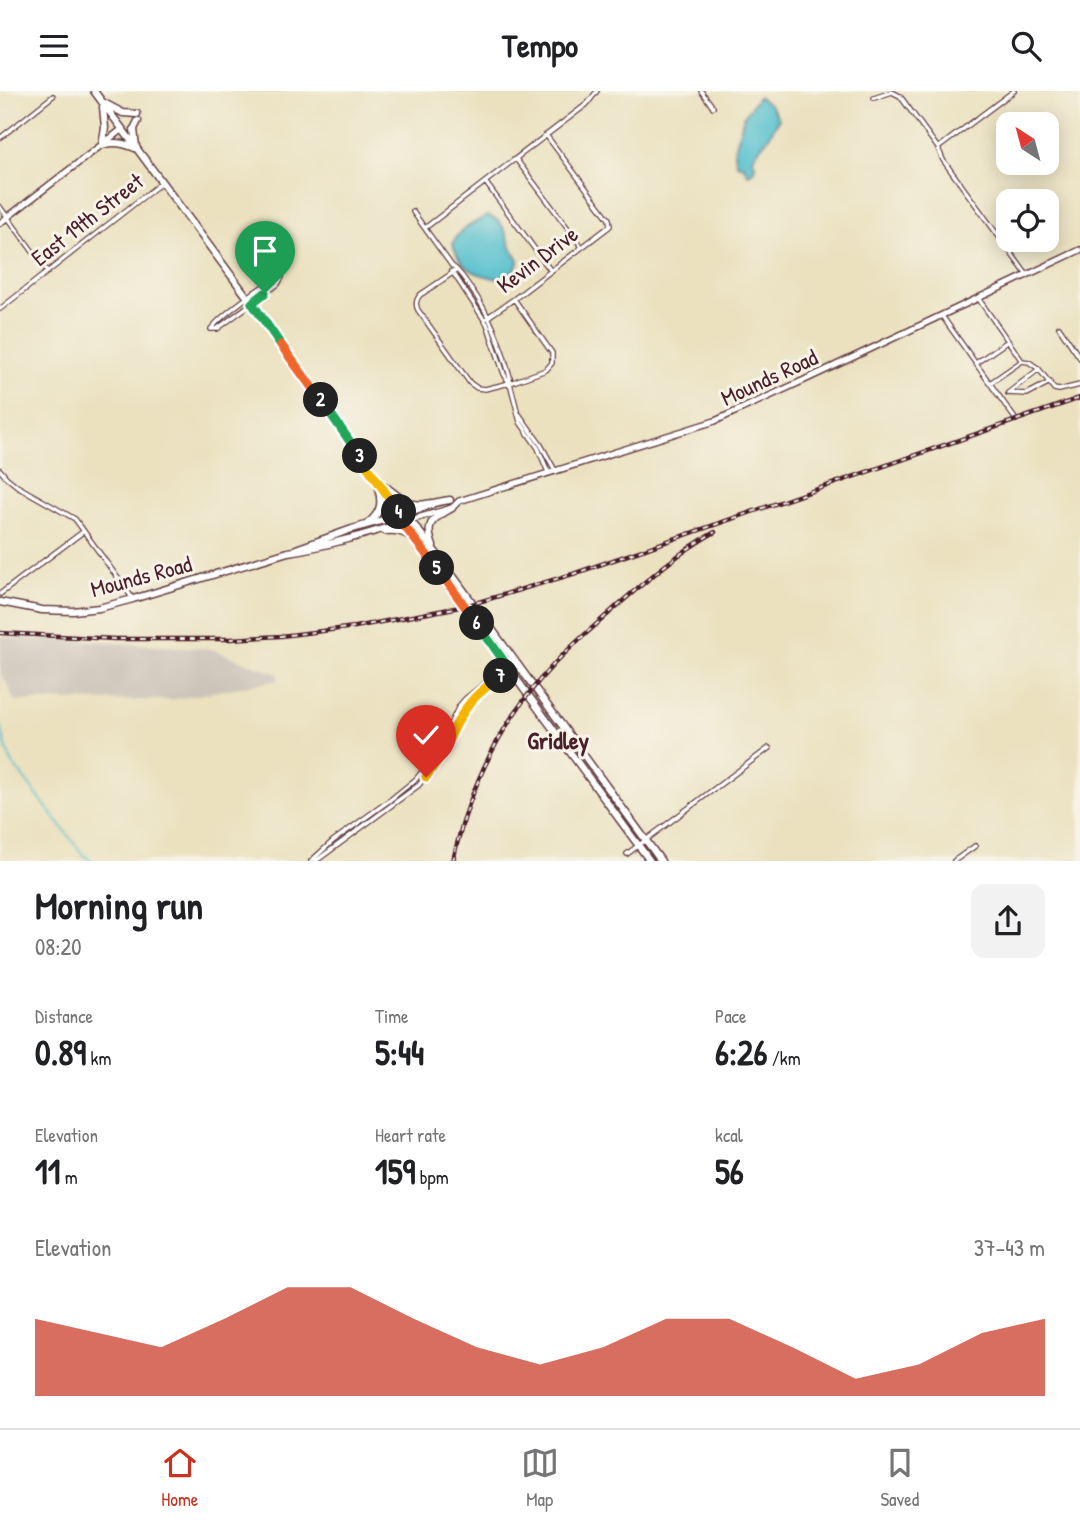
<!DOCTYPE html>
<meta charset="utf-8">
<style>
body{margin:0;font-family:"Patrick Hand",sans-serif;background:#f2f2f2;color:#202124;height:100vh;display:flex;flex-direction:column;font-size:26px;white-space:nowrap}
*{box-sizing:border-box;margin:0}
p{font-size:23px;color:#757577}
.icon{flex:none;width:38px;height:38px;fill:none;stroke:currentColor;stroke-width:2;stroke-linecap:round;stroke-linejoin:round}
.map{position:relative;height:770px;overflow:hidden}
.details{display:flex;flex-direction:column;background:#fff;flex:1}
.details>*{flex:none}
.needle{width:46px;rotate:324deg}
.controls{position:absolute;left:996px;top:21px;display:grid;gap:14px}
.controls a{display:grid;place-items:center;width:63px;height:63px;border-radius:14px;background:#fff;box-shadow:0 4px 18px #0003;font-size:35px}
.pin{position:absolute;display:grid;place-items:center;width:60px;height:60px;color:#fff;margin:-72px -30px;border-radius:50% 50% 50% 0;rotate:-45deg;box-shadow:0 0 7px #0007}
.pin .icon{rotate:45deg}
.km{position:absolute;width:35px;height:35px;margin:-18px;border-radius:50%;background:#222;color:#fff;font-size:19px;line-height:35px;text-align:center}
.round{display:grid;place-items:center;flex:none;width:74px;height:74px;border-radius:14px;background:#f2f2f2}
.head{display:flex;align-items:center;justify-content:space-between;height:119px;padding:0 35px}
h1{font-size:38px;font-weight:700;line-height:52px}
.figures{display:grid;grid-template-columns:repeat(3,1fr);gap:10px;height:119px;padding:7px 35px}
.figures div{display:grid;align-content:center}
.figures b{font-size:35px;font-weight:700}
.figures small{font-size:19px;font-weight:400}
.figures p{font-size:19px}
.chart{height:196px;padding:14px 35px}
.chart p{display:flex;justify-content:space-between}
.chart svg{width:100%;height:126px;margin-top:7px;fill:#c8321e;opacity:.7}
header{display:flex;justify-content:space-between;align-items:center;height:91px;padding:0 35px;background:#fff;font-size:32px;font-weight:700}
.tab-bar{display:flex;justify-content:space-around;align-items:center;height:98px;border-top:2px solid #e0e0e0;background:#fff;font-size:19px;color:#757577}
.tab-bar a{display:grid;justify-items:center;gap:4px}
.tab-bar .active{color:#c8321e}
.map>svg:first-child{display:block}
.industrial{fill:#ccc2b8}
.water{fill:#53bfcd;stroke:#4e6f7c;stroke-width:2}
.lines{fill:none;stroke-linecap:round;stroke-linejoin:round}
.stream{stroke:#53bfcd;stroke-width:2}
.street-casing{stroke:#623c41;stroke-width:6}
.secondary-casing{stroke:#623c41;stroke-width:8}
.primary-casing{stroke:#623c41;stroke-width:9}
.street{stroke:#fff;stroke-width:3.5}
.secondary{stroke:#fff;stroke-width:5}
.primary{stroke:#fff;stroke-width:6}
.rail-casing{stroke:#4a1f2b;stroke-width:4.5}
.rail{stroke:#f7f3e8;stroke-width:2;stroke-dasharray:5;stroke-linecap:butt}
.split-1-casing{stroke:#fff;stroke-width:14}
.split-2-casing{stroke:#fff;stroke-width:14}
.split-3-casing{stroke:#fff;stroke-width:14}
.split-4-casing{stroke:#fff;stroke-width:14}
.split-5-casing{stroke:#fff;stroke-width:14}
.split-6-casing{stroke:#fff;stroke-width:14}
.split-7-casing{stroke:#fff;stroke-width:14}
.split-8-casing{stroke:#fff;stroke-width:14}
.split-9-casing{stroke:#fff;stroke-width:14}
.split-1{stroke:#22a559;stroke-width:9}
.split-2{stroke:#f0652b;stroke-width:9}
.split-3{stroke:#22a559;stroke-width:9}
.split-4{stroke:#f5b400;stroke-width:9}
.split-5{stroke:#f0652b;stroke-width:9}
.split-6{stroke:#f0652b;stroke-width:9}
.split-7{stroke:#22a559;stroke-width:9}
.split-8{stroke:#f5b400;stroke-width:9}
.split-9{stroke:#f5b400;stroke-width:9}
.labels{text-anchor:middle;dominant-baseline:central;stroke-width:6;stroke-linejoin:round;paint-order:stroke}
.street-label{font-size:23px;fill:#4a1f2b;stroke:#f7f3e8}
.neighbourhood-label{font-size:24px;font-weight:bold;fill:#4a1f2b;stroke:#f7f3e8}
</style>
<header><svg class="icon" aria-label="menu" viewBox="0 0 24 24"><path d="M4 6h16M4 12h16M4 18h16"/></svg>Tempo<svg class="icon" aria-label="search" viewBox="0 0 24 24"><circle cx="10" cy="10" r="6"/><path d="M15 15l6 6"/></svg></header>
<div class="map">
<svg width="1080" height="770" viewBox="0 0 1080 770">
<rect width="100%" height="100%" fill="#f7f3e8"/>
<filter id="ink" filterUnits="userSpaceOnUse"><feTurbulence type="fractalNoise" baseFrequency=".0143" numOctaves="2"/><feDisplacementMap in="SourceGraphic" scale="14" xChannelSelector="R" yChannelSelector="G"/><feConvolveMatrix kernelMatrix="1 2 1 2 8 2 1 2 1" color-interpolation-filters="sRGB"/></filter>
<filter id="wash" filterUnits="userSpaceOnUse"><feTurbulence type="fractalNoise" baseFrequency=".00686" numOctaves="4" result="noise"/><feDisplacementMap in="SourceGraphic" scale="28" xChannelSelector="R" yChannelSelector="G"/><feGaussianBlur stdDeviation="1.57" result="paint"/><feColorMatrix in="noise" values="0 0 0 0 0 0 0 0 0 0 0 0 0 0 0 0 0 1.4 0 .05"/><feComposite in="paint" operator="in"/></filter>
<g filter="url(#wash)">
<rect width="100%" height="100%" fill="#ebe1bf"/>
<path class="industrial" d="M0,546L93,550L211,558L278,583V589L171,609L15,610L2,583L0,608Z"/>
<path class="water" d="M758,6L770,14L779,28L768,47L755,63L753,68L755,73L754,79L751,82L748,83L744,75L737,73L734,62L744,25Z
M487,125C505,128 506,146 512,158C515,163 517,163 518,168C519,178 508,185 500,188C480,184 463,181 455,159C453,154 452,153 455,148C460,138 477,131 487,125Z"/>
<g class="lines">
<path class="stream" d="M0,631C4,646 5,659 13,673L81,761L91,770"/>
</g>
</g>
<g filter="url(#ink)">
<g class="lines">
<defs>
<path id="street" d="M701,0L713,16
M874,7L892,1L900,5L938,57L943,69L1027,184
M0,47L53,5
M938,57L1014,0
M516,68L582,156
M486,92L551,180
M0,116L48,181
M413,121L452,175C460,180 464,188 470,196C490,223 501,253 510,286V292L520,331L538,357L548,381
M425,137L587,13L597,0
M457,179L420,204C416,209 415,213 418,219L470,292L477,297L485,298L510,292L546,279L552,272V262L514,208
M452,180L487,233L504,283L508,290
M978,207L1022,270L1029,271L1039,278L1054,298L1059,299L1080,294
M0,218L161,92
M942,225L1016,329
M485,228L514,208L610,135L609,128L546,44
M1059,236L1080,267
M211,238H217L278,193L282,186
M211,238C221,225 266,190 282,186
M976,272L1008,250
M990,292L1022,270
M1008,302L1027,303L1050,291
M1008,302L1039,278
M519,323L541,354L556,381
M0,379L6,386L17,395L75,428L133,508
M0,503L84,440
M627,763L769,657
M311,770L333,750L390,709L416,688L436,663L459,615L466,607L514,569
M316,770L419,694L440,666L463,619L471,609L517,574
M954,770L975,755"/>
<path id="secondary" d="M0,132L121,39
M401,424L432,414
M410,429L452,417L459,410L715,330L811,286L1080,159"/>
<path id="primary" d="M94,0L248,207L401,424L410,429L437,463L661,770
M102,11L123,22L137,23
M103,16L105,37L102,54C113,50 124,52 135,57
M136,56L134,38L138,30
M385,395C414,419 414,415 450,409
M401,424L402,432L650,770
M368,432C384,420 381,409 378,392
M385,440C395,439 403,440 411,446
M433,455C424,431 433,428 452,417
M296,458L352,438L401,424
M0,511L42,519L73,520L99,517L133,508L288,461C328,455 367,443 405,431"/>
</defs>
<use href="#street" class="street-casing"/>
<use href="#secondary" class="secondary-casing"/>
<use href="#primary" class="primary-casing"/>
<use href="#street" class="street"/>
<use href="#secondary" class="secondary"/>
<use href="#primary" class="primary"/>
<defs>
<path id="rail" d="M0,542L115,548H231L281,545L355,536L465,515L573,483L1080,307
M453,770C469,696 502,628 554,573C574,552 596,534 617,515C648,488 679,461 715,441"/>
</defs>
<use href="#rail" class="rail-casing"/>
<use href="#rail" class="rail"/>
</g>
</g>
<g class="lines" filter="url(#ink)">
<defs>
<path id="split-1" d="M265,202L252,212L281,254"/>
<path id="split-2" d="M281,254L321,309"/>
<path id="split-3" d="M321,309L360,365"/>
<path id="split-4" d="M360,365L399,421"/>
<path id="split-5" d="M399,421L402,432L437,477"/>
<path id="split-6" d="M437,477L477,532"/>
<path id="split-7" d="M477,532L510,579L501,585"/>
<path id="split-8" d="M456,634C468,610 480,600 501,585"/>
<path id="split-9" d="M426,686L440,666L456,634"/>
</defs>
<use href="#split-1" class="split-1-casing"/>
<use href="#split-2" class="split-2-casing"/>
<use href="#split-3" class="split-3-casing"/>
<use href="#split-4" class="split-4-casing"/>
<use href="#split-5" class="split-5-casing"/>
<use href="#split-6" class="split-6-casing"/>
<use href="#split-7" class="split-7-casing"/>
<use href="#split-8" class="split-8-casing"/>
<use href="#split-9" class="split-9-casing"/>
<use href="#split-1" class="split-1"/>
<use href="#split-2" class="split-2"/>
<use href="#split-3" class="split-3"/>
<use href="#split-4" class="split-4"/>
<use href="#split-5" class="split-5"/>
<use href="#split-6" class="split-6"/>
<use href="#split-7" class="split-7"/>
<use href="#split-8" class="split-8"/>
<use href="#split-9" class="split-9"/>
</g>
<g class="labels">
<g class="street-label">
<text transform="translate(87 128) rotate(-38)">East 19th Street</text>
<text transform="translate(537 168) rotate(-37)">Kevin Drive</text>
<text transform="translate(769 286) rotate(-25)">Mounds Road</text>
<text transform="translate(141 485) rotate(-15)">Mounds Road</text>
</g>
<g class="neighbourhood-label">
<text x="558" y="649">Gridley</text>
</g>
</g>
</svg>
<div class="controls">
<a><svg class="needle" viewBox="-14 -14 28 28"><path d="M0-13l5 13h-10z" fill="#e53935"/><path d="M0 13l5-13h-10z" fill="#757577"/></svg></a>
<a><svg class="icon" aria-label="locate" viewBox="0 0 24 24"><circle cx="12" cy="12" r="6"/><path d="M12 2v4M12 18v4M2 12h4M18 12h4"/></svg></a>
</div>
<div class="pin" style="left:265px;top:202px;background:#1e9e55"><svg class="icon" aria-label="arrive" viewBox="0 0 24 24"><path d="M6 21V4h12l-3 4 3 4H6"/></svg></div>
<div class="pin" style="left:426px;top:686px;background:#d93025"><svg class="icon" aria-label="check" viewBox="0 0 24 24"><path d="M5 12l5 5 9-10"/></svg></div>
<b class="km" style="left:321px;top:309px">2</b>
<b class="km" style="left:360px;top:365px">3</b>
<b class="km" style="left:399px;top:421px">4</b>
<b class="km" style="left:437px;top:477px">5</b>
<b class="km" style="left:477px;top:532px">6</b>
<b class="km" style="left:501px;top:585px">7</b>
</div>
<section class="details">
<div class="head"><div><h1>Morning run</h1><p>08:20</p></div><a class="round"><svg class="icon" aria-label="share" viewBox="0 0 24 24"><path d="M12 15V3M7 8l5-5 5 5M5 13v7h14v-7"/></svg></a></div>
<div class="figures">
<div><p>Distance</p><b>0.89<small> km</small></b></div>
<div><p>Time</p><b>5:44</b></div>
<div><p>Pace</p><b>6:26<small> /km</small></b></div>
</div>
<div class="figures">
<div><p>Elevation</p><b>11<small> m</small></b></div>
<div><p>Heart rate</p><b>159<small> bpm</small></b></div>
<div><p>kcal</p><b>56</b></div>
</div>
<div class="chart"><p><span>Elevation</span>37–43 m</p>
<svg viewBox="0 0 160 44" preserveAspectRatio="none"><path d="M0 44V17L10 22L20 27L30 17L40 6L50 6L60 17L70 27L80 33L90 27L100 17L110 17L120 27L130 38L140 33L150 22L160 17V44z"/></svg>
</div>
</section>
<nav class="tab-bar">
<a class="active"><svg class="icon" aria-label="home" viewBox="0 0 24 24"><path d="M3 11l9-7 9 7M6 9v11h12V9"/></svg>Home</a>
<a><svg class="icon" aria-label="map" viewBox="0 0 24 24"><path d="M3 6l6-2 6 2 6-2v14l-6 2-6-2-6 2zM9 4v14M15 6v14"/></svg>Map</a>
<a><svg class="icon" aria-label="saved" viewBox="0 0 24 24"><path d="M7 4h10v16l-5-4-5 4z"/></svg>Saved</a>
</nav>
